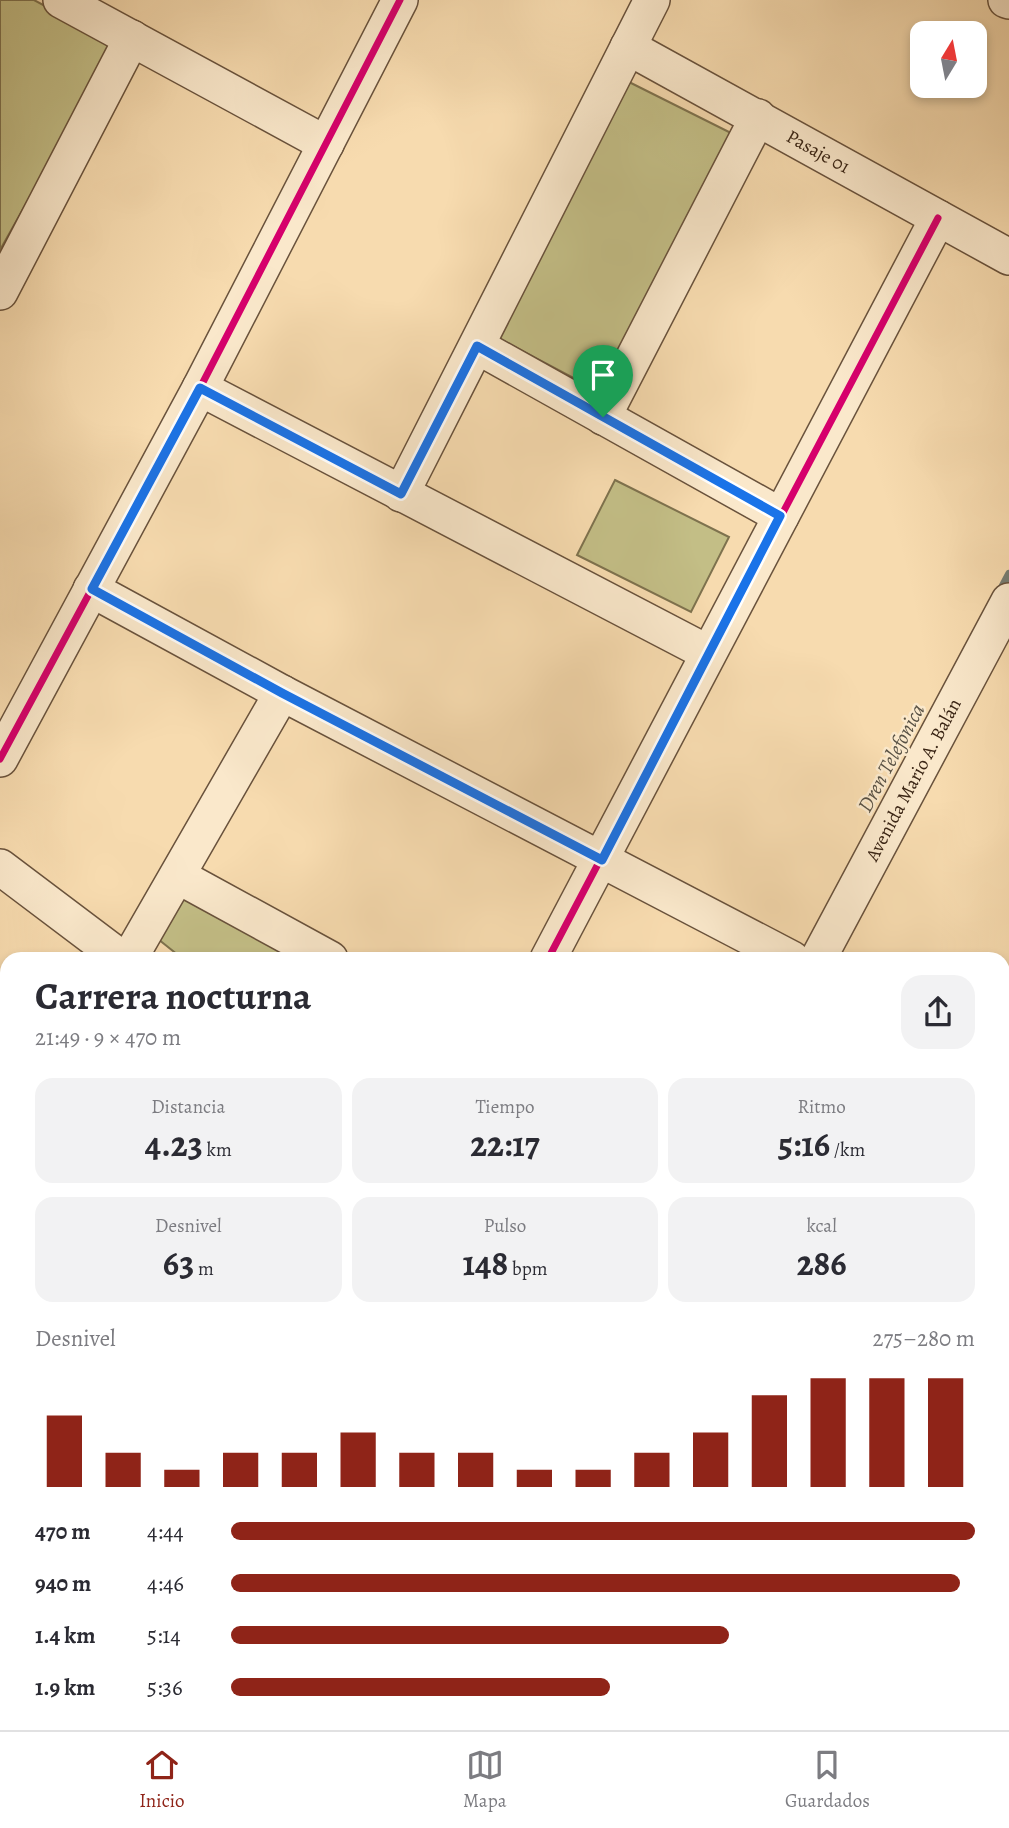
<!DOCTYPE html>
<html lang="es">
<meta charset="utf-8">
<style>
body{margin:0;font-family:Alegreya,serif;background:#f2f2f3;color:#2b2b33;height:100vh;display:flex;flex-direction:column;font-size:26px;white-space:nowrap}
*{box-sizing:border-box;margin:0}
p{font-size:23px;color:#7c7c81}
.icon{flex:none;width:38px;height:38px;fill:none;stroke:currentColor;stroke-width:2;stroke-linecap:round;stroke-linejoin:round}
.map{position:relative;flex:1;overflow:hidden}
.side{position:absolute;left:0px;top:952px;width:1010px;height:779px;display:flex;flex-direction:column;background:#fff;border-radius:21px 21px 0 0;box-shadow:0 4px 10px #0003}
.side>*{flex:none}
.needle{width:46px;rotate:10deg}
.controls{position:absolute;left:910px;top:21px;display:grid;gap:14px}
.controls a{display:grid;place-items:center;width:77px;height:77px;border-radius:14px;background:#fff;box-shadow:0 4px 10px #0003;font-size:35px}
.pin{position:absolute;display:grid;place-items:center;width:60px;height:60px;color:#fff;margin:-72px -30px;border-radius:50% 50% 50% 0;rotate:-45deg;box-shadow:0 0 7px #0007}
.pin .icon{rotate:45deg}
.round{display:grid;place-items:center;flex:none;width:74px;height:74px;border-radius:21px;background:#f2f2f3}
.headline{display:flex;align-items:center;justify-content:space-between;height:119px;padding:0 35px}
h1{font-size:38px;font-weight:600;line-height:52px}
.figures{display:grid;grid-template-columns:repeat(3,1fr);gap:10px;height:119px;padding:7px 35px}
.figures div{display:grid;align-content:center;border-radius:18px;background:#f2f2f3;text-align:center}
.figures b{font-size:35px;font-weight:600}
.figures small{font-size:19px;font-weight:400}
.figures p{font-size:19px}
.chart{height:196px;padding:14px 35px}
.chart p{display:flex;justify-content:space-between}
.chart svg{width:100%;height:126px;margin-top:7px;stroke:#8f2418;stroke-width:6}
ul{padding:0 35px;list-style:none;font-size:23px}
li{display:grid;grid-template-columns:112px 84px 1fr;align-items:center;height:52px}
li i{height:18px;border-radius:9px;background:#8f2418}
.dock{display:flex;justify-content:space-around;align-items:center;height:98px;border-top:2px solid #e1e1e2;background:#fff;font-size:19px;color:#7c7c81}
.dock a{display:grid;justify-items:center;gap:4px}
.dock .active{color:#8f2418}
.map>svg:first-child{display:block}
.green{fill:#c3be86;stroke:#7e724e;stroke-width:2}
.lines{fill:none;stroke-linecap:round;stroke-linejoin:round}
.stream{stroke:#777e74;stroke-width:8}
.building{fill:#d6916f;stroke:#3a2515;stroke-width:2}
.minor-casing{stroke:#69523c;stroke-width:38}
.minor{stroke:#fae8cb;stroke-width:35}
.cycleway-casing{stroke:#fae8cb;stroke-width:11}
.cycleway{stroke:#d6006c;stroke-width:7}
.route-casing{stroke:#fff;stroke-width:14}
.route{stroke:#1a73e8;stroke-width:9}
.labels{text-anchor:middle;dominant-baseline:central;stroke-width:5;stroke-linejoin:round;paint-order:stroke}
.street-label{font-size:19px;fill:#3a2515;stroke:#fae8cb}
.water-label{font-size:21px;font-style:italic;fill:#585144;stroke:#fae8cb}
</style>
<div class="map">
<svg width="1009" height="1730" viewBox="0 0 1009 1730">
<rect width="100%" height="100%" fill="#f7dbaf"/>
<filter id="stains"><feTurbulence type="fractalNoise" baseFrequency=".00286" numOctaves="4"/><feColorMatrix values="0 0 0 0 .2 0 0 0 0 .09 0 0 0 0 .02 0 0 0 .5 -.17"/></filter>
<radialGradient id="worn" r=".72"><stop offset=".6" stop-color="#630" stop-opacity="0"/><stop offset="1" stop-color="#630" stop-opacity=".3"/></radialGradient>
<path class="green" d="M0,0H34L116,44L0,250Z
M625,80L735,135L600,392L498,338Z
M615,480L729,537L691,612L577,555Z
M184,897L300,959H183L158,939Z
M135,1724H344L338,1730H141Z"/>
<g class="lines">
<path class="stream" d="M999,593L1009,574
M742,1730L747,1724"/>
</g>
<path class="building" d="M1003,1048L1009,1054V1109L1003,1102Z"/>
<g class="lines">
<defs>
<g id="minor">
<path d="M61,0L326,144"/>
<path d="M1006,0L1009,1"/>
<path id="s1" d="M628,47L1009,257"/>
<path d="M0,292L132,38"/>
<path d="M477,346L781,516"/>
<path d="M200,388L708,653"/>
<path d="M603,417L758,117"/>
<path d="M401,494L652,0"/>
<path d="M91,589L282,693L792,959"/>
<path d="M0,759L200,388L400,0"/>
<path d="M0,867L122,959"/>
<path d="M178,876L330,959"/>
<path d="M129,959L282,693"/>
<path d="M548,959L938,218"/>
<path id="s2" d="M818,959L1009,601"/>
<path d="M0,1184L7,1174"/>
<path d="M0,1519L7,1510"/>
<path d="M1003,1522L1009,1515"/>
<path d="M0,1570L7,1579"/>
<path d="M1003,1590L1009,1593"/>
<path d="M122,1724L127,1730"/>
<path d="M821,1724L828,1730"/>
<path d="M367,1730L372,1724"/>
<path d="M677,1730L683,1724"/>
</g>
</defs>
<use href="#minor" class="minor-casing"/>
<use href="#minor" class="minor"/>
<defs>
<path id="cycleway" d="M0,759L200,388L400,0
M548,959L938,218"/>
</defs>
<use href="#cycleway" class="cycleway-casing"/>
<use href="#cycleway" class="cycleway"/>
</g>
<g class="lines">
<defs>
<path id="route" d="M477,346L780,516L602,860L282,693L92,589L200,388L401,494Z"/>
</defs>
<use href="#route" class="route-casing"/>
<use href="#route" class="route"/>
</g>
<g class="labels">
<g class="street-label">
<text stroke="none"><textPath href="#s1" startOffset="217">Pasaje 01</textPath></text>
<text stroke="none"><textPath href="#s2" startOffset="203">Avenida Mario A. Balán</textPath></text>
</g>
<g class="water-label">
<text transform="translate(891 758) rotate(-62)">Dren Telefonica</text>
</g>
</g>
<rect width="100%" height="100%" filter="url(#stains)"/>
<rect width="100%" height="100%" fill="url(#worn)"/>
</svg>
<div class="controls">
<a><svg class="needle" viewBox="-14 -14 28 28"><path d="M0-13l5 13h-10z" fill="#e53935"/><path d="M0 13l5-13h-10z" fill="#7c7c81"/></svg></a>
</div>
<div class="pin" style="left:603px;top:417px;background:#1e9e55"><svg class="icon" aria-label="arrive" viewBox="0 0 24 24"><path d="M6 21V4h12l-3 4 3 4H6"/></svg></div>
<section class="side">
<div class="headline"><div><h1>Carrera nocturna</h1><p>21:49 · 9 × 470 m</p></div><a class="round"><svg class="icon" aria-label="share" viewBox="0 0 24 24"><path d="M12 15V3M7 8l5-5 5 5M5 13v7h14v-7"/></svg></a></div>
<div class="figures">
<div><p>Distancia</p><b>4.23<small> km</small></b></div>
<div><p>Tiempo</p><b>22:17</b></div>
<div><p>Ritmo</p><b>5:16<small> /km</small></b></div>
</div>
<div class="figures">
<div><p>Desnivel</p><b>63<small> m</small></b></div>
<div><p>Pulso</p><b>148<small> bpm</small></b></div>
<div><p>kcal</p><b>286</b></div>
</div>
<div class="chart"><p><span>Desnivel</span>275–280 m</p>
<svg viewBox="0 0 160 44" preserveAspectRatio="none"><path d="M5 44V19M15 44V32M25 44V38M35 44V32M45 44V32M55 44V25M65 44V32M75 44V32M85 44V38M95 44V38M105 44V32M115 44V25M125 44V12M135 44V6M145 44V6M155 44V6"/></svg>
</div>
<ul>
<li><b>470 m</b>4:44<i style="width:100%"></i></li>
<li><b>940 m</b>4:46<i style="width:98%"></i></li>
<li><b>1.4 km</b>5:14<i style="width:67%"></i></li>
<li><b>1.9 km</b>5:36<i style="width:51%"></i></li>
</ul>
</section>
</div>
<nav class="dock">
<a class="active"><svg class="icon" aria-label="home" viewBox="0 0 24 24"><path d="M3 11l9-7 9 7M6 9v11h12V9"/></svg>Inicio</a>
<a><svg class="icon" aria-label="map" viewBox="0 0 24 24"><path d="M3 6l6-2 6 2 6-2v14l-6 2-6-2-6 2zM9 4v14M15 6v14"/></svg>Mapa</a>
<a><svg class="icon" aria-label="saved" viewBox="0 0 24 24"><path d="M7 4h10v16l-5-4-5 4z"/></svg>Guardados</a>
</nav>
